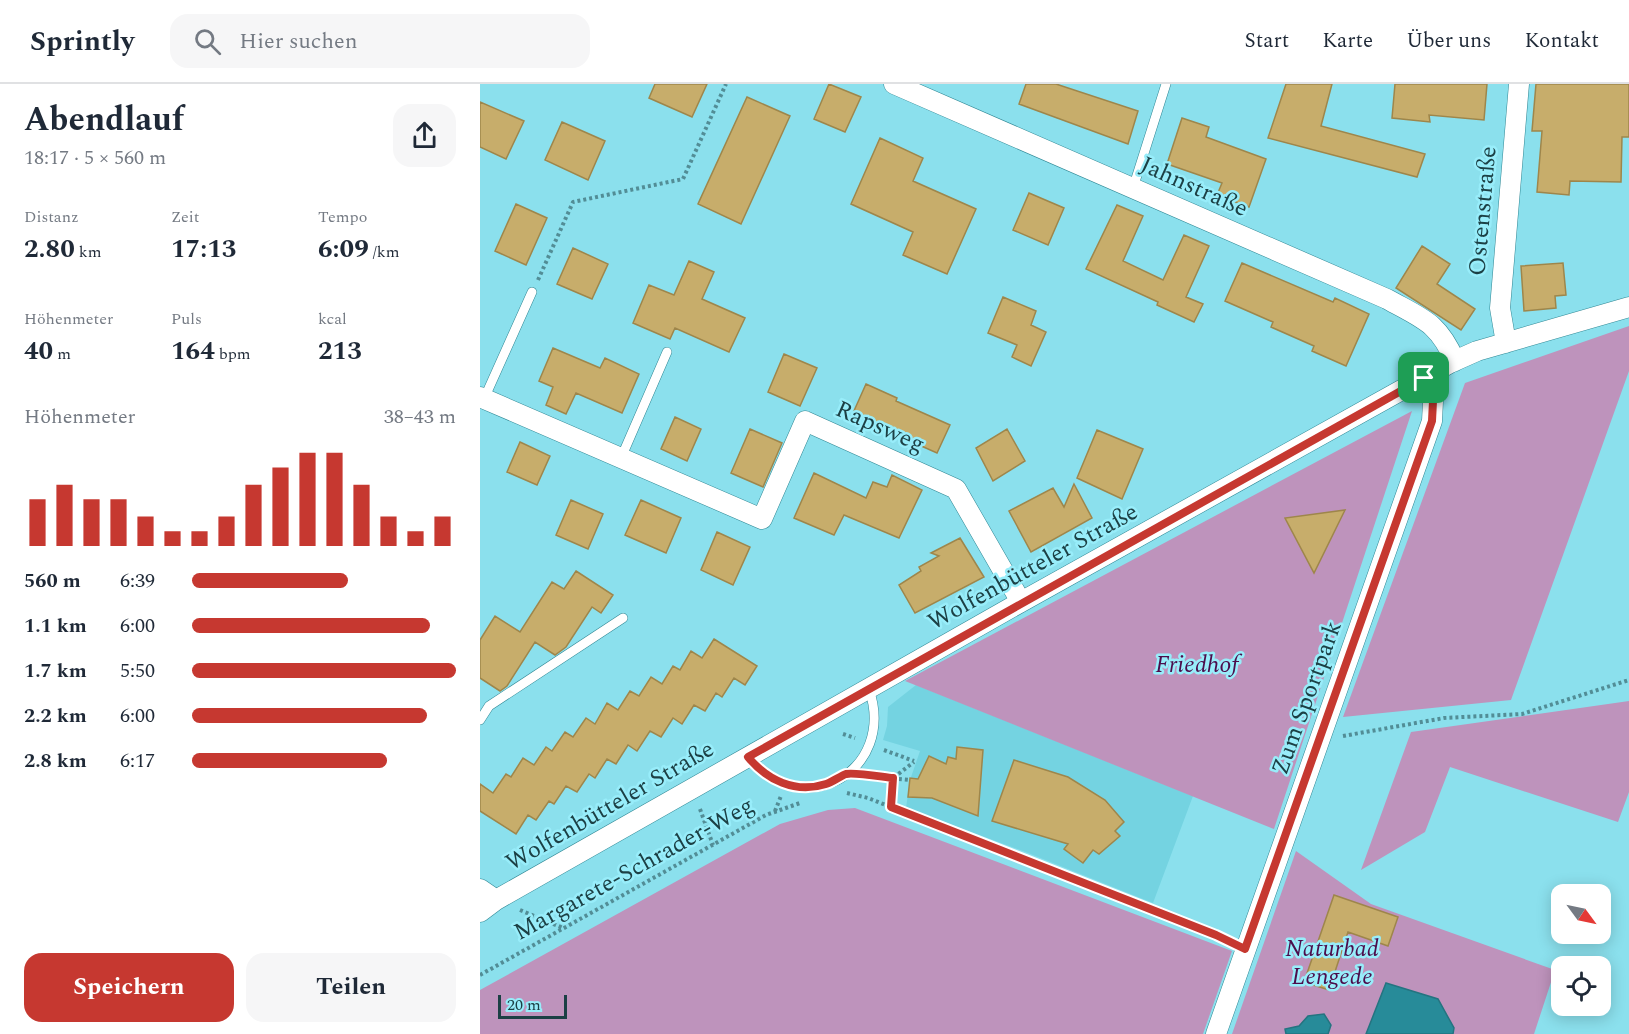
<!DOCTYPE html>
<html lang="de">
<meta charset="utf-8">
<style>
body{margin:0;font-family:Spectral,serif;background:#f6f6f7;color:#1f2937;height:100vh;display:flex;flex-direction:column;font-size:22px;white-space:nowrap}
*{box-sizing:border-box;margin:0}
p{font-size:20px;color:#747a83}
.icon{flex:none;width:33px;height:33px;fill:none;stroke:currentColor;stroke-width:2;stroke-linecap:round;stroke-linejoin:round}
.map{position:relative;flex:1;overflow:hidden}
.panel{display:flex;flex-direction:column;background:#fff;width:480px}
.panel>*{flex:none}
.needle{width:39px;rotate:123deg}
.controls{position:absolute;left:1071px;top:800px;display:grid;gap:12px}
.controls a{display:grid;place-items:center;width:60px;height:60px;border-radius:12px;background:#fff;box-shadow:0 3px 15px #0003;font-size:30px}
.scale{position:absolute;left:18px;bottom:15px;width:69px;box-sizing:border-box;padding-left:6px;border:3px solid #1c4045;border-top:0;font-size:16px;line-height:21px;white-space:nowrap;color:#1c4045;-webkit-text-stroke:4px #98edfa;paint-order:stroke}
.pin{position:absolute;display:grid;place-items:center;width:51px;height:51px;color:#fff;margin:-26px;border-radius:12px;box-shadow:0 3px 9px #0006}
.round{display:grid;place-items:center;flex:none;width:63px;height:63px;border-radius:18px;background:#f6f6f7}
.head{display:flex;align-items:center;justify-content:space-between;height:102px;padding:0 24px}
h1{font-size:33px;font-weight:700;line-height:45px}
.figures{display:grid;grid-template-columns:repeat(3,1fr);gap:9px;height:102px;padding:6px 24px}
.figures div{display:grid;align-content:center}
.figures b{font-size:26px;font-weight:700}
.figures small{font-size:16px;font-weight:400}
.figures p{font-size:16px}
.chart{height:168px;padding:12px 24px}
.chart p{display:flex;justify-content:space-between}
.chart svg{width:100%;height:108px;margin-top:6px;stroke:#c63830;stroke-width:6}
.primary-button{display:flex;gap:12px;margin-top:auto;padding:12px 24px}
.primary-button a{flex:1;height:69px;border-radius:18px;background:#c63830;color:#fff;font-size:24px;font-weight:700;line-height:69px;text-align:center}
.primary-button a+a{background:#f6f6f7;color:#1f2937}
ul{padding:0 24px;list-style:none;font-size:20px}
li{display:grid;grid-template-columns:96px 72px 1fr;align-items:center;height:45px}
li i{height:15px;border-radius:8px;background:#c63830}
header{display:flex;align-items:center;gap:36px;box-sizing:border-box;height:84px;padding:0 30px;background:#fff;border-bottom:2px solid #e0e1e3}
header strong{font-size:28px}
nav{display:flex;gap:33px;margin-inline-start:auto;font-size:21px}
.search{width:420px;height:54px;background:#f6f6f7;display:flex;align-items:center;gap:15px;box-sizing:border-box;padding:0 21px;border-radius:18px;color:#747a83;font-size:22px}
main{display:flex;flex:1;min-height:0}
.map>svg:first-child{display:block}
.built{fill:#74d3e1}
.green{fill:#be93bc}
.water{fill:#278b99;stroke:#247480;stroke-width:1.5}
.building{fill:#c7ad6b;stroke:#9e864b;stroke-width:1.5}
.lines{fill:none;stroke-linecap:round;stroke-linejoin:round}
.lane-casing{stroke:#2f8794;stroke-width:10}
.street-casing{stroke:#2f8794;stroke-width:21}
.path{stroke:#528d96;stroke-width:4;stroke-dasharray:3 3;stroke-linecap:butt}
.lane{stroke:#fff;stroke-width:9}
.street{stroke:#fff;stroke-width:20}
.route-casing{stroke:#fff;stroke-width:12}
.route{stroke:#c63830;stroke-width:8}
.labels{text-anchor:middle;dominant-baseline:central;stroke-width:5;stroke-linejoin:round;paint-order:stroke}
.street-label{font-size:24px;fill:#1c4045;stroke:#98edfa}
.park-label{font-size:24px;font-style:italic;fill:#4c0d4b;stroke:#98edfa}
</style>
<header>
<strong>Sprintly</strong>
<div class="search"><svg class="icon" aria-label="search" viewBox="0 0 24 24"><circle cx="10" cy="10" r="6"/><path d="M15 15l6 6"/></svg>Hier suchen</div>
<nav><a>Start</a><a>Karte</a><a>Über uns</a><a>Kontakt</a></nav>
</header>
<main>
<section class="panel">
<div class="head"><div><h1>Abendlauf</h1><p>18:17 · 5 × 560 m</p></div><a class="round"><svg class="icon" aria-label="share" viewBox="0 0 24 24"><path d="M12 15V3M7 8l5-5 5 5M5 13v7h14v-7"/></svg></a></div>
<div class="figures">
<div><p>Distanz</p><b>2.80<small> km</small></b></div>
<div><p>Zeit</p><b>17:13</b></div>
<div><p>Tempo</p><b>6:09<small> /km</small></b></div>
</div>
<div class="figures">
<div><p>Höhenmeter</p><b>40<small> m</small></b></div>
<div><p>Puls</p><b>164<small> bpm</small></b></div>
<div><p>kcal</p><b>213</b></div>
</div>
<div class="chart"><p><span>Höhenmeter</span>38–43 m</p>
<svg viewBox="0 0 160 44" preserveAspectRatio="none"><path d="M5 44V25M15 44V19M25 44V25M35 44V25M45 44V32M55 44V38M65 44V38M75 44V32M85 44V19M95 44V12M105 44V6M115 44V6M125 44V19M135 44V32M145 44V38M155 44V32"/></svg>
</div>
<ul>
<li><b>560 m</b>6:39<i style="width:59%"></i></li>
<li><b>1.1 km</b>6:00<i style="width:90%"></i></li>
<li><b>1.7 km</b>5:50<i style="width:100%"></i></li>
<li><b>2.2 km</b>6:00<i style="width:89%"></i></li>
<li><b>2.8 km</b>6:17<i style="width:74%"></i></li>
</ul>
<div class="primary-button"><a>Speichern</a><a>Teilen</a></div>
</section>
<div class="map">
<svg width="1149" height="950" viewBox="0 0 1149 950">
<rect width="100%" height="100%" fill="#8be0ed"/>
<path class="built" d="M436,601L713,712L673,819L543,767L426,724L430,696L440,667L403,656L407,642L408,623Z"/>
<path class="green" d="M1149,242V287L1031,616L863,633L985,299Z
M932,327L794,745L425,597Z
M1149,617V708L1138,738L970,683L945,748L881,786L931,648Z
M375,724L752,867L723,950H0V906L300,740L348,726Z
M816,767L891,820L1075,886L1054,950H752Z"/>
<path class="water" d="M906,899L958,915L974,944L973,950H886Z
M844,930L851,941L848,950H806L805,945L819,942L828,932Z"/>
<path class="building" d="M175,0H227L212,33L169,14Z
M349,0L381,13L365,48L334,35Z
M546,0H576L658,27L648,60L539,20Z
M806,0H852L841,42L945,70L937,93L788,54Z
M915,0H1007L1004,36L949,31L950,38L912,34Z
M1056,0H1149V53H1142L1141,98L1090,97L1089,111L1057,108L1062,47H1052Z
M267,13L310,32L261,140L218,120Z
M0,18L44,37L26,75L0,63Z
M702,34L729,43L726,53L786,75L769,123L737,111L742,99L687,80Z
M82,38L125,57L108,96L65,76Z
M400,54L443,74L433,97L496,125L467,190L423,171L433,148L371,120Z
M549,109L584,124L568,161L533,146Z
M36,120L67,134L46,181L15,167Z
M637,121L663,132L643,177L683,196L704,151L729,162L706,213L723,220L714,238L677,221L678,218L606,185Z
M942,162L970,180L957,200L995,225L981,246L916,204Z
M93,164L128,180L112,215L77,200Z
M209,177L234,188L222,215L265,234L249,268L195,244L190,255L153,239L169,201L194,211Z
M762,179L853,218L855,214L889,230L866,282L832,267L834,262L791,243L793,238L745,217Z
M1083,179L1086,211L1075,212L1076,224L1044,227L1041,182Z
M523,213L556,227L551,241L566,248L551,282L532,273L537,261L508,249Z
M73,264L120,284L125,274L159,290L142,329L96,309L86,330L66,321L73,303L59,297Z
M304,270L337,284L320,322L288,308Z
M386,300L417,314L416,317L470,341L457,369L421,353L422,350L373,329Z
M195,333L221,345L207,377L181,365Z
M270,345L302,359L283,403L251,389Z
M527,345L545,377L513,397L496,364Z
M617,346L663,365L642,415L597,394Z
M40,358L70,372L57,401L27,388Z
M334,389L386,414L393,398L407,403L412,391L442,406L419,454L364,431L354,451L314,434Z
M594,400L612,434L551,468L529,427L573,404L584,423Z
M91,416L123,430L108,465L76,451Z
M161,416L201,434L186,469L145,451Z
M865,426L834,489L805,434Z
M237,448L270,463L253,501L221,486Z
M480,454L504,493L435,529L419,501L441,487L439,483L459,472L451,469Z
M96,487L133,511L121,529L112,523L86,563L75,571L55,558L27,602L20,607L0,594V556L15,532L40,548L72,498L84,505Z
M234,555L277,582L265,601L254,594L242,613L236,609L225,627L214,621L202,640L193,634L181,653L170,647L157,667L148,661L136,680L127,675L115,694L109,690L97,708L86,702L74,720L69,717L56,736L48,731L36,750L0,727V700L13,709L26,690L31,693L43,674L54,681L66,663L72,667L85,648L93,653L106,634L115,640L127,619L138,626L150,607L159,612L171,593L182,600L193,582L200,586L211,567L222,574Z
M477,663L503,666L498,732L452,714L428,713L430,694L438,695L449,672L466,680L468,673L476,675Z
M534,676L588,693L625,716L644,738L635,747L640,752L619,770L613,766L603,779L584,765L588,760L512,737Z
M854,811L918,833L908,862L868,848L849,906L824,898Z"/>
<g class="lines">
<defs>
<path id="lane" d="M653,104L686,0
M4,315L52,208
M141,374L187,268
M0,636L9,622L143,534
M268,673C323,740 417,687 389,605"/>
<path id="street" d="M414,0L907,215C943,235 958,238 975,277
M1026,259L1020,224L1039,0
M0,313L282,435L325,337L476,405L541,518
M0,805L16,816
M0,828L16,816L541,518L970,279L997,267L1149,223
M736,950L952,337L953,317L943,294"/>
</defs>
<use href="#lane" class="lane-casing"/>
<use href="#street" class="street-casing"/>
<path class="path" d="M58,196L93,118L203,95L246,0
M363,650L375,654
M863,652L964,634L1042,630L1149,596
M404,666L434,677
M389,692L430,696
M367,709L388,714L748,857
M411,723L413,694L434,678
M220,725L233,761
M295,727L301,712
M40,826L83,844
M0,891L286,731L320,719"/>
<use href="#lane" class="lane"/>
<use href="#street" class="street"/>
</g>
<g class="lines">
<defs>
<path id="route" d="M944,294L953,317L952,337L765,865L736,851L411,723L413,694C403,693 374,688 366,690C360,692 353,698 346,700C315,710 287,696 268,673Z"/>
</defs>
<use href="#route" class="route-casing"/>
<use href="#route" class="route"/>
</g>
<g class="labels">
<g class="street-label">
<text transform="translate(714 103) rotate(24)">Jahnstraße</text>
<text transform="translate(1003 127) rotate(-85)">Ostenstraße</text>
<text transform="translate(400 343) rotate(24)">Rapsweg</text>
<text transform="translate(553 483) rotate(-29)">Wolfenbütteler Straße</text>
<text transform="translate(827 614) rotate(-70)">Zum Sportpark</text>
<text transform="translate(130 722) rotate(-30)">Wolfenbütteler Straße</text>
<text transform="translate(154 785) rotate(-29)">Margarete-Schrader-Weg</text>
</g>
<g class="park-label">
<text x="717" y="581">Friedhof</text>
<text x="852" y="865">Naturbad<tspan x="852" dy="28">Lengede</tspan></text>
</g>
</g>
</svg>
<div class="controls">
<a><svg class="needle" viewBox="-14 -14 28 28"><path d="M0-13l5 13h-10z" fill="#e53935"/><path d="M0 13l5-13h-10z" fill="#747a83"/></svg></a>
<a><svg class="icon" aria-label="locate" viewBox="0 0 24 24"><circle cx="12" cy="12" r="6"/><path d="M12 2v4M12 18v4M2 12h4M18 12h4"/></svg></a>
</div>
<div class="scale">20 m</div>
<div class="pin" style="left:944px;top:294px;background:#1e9e55"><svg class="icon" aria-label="arrive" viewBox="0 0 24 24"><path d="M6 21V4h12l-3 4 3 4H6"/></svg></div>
</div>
</main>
